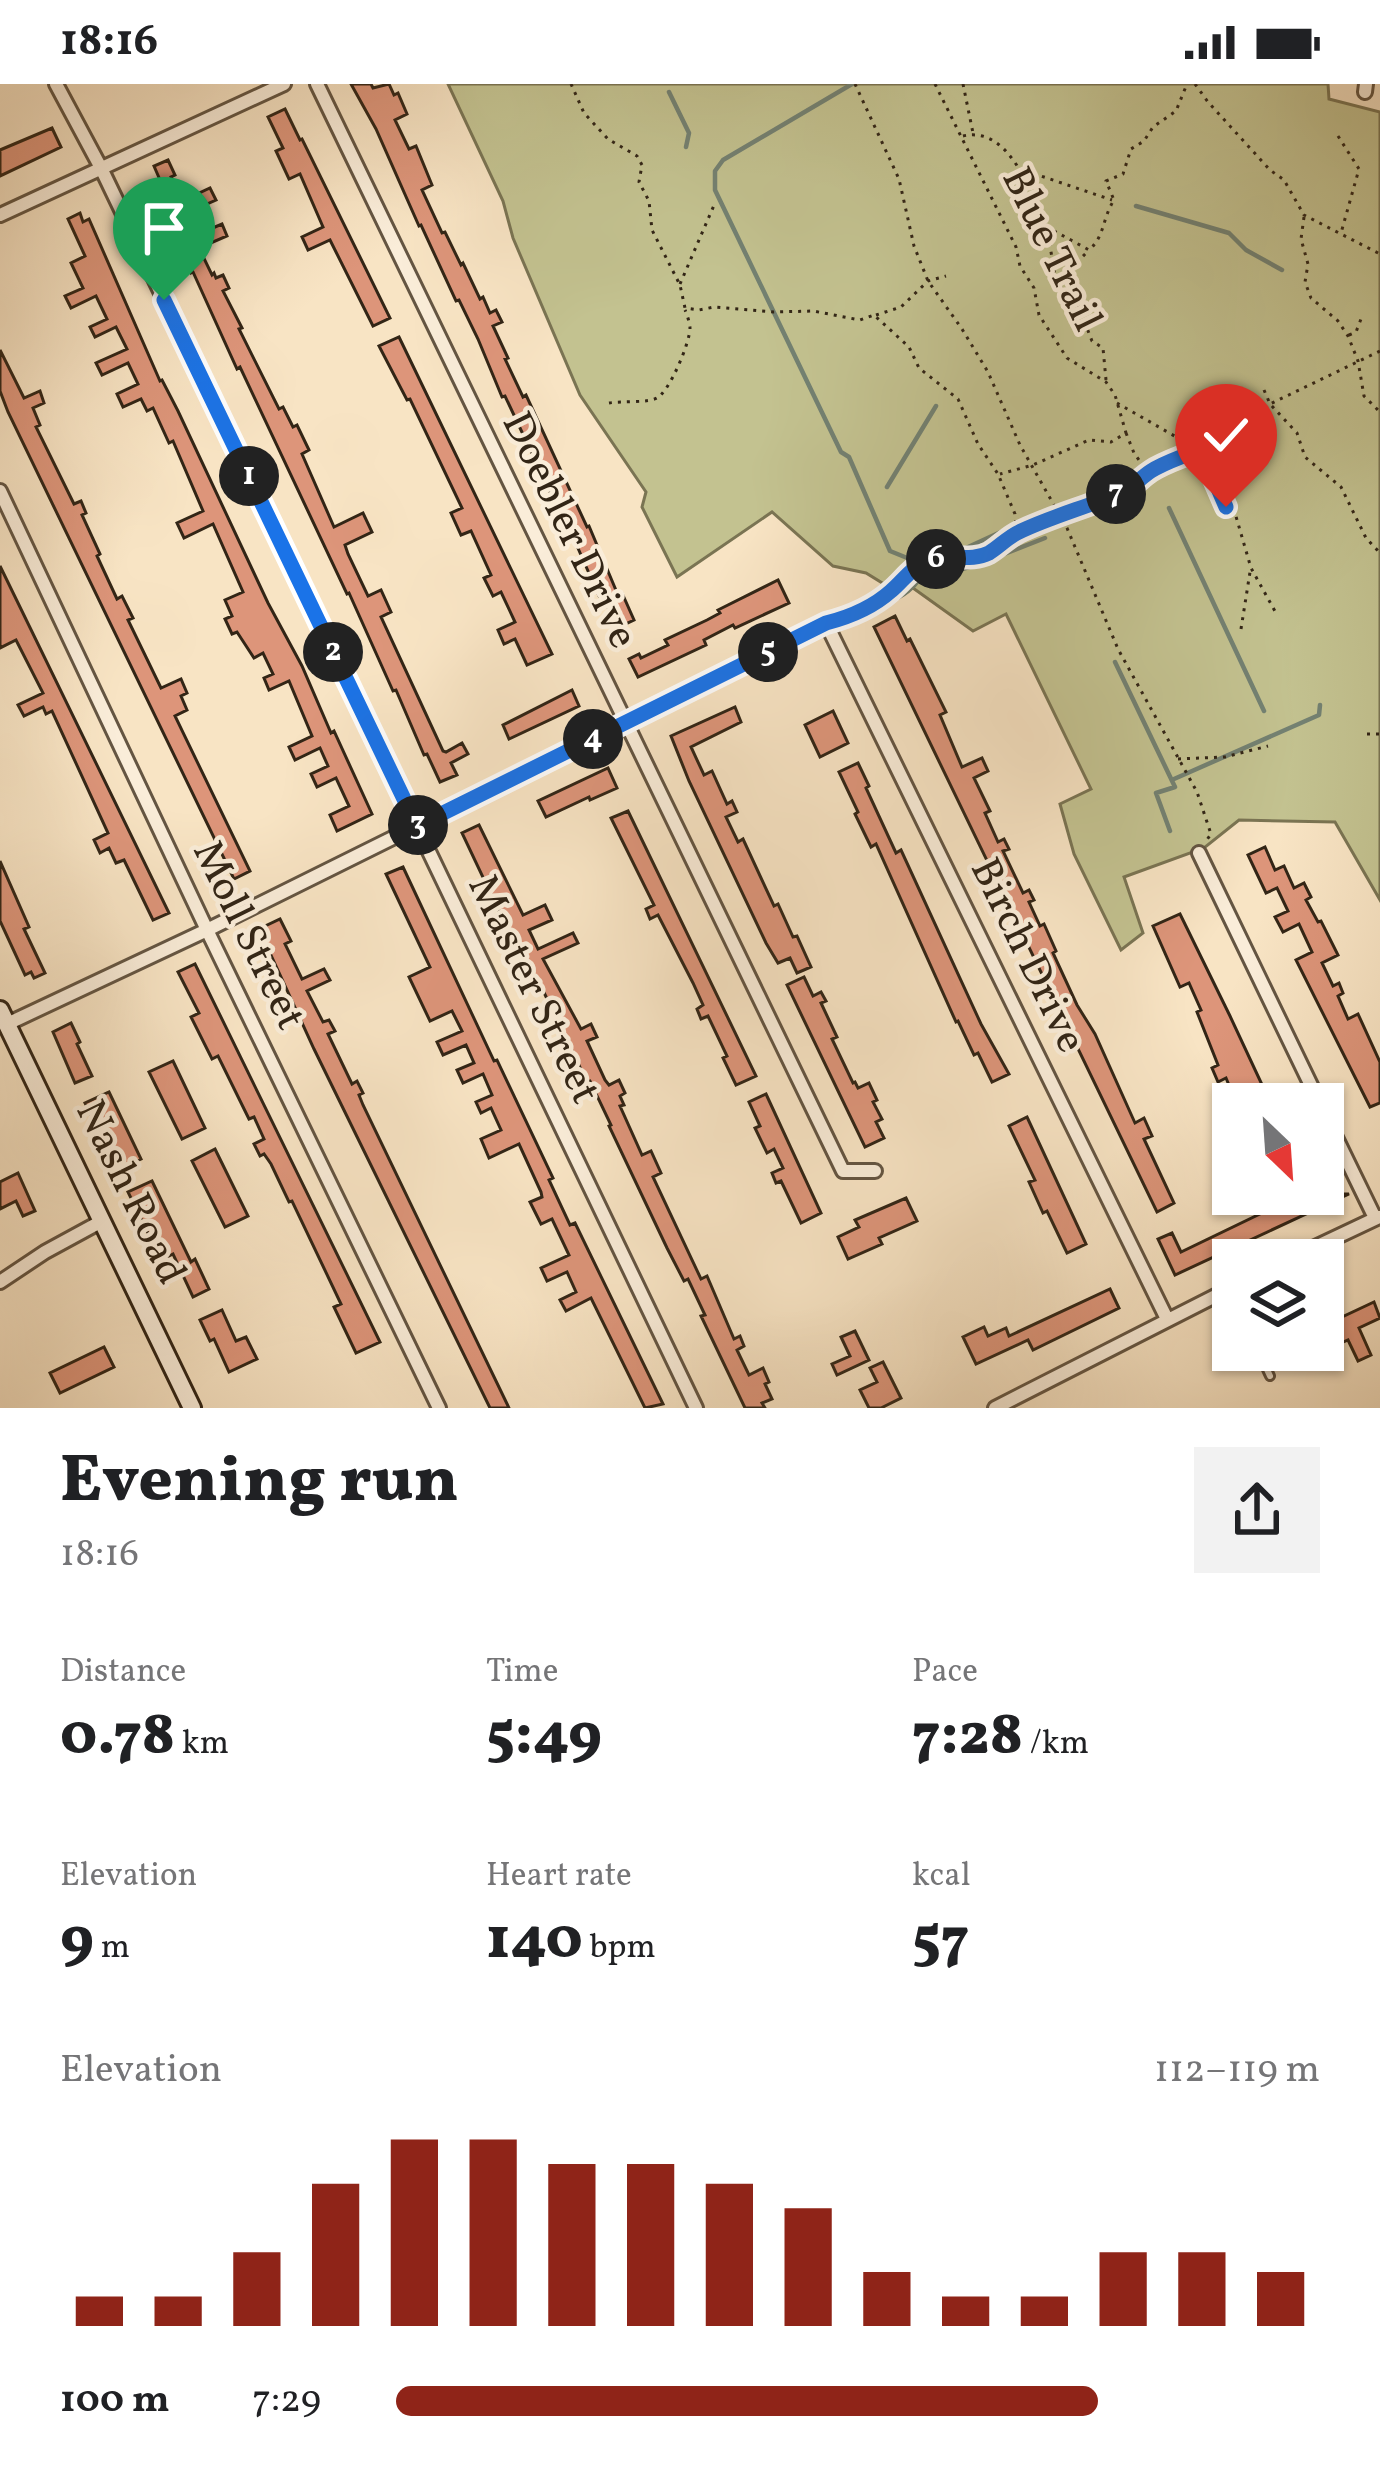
<!DOCTYPE html>
<meta charset="utf-8">
<style>
body{margin:0;font-family:Vollkorn,serif;background:#f2f2f2;color:#202124;height:100vh;display:flex;flex-direction:column;font-size:45px;white-space:nowrap}
*{box-sizing:border-box;margin:0}
p{font-size:39px;color:#757577}
.icon{flex:none;width:66px;height:66px;fill:none;stroke:currentColor;stroke-width:2;stroke-linecap:round;stroke-linejoin:round}
.map{position:relative;height:1324px;overflow:hidden}
.side{display:flex;flex-direction:column;background:#fff;flex:1}
.side>*{flex:none}
.needle{width:78px;rotate:155deg}
.tools{position:absolute;left:1212px;top:999px;display:grid;gap:24px}
.tools a{display:grid;place-items:center;width:132px;height:132px;border-radius:0px;background:#fff;box-shadow:0 3px 9px #0004;font-size:60px}
.pin{position:absolute;display:grid;place-items:center;width:102px;height:102px;color:#fff;margin:-123px -51px;border-radius:50% 50% 50% 0;rotate:-45deg;box-shadow:0 0 12px #0007}
.pin .icon{rotate:45deg}
.km{position:absolute;width:60px;height:60px;margin:-30px;border-radius:50%;background:#222;color:#fff;font-size:33px;line-height:60px;text-align:center}
.round{display:grid;place-items:center;flex:none;width:126px;height:126px;border-radius:0px;background:#f2f2f2}
.summary{display:flex;align-items:center;justify-content:space-between;height:204px;padding:0 60px}
h1{font-size:66px;font-weight:800;line-height:90px}
.figures{display:grid;grid-template-columns:repeat(3,1fr);gap:18px;height:204px;padding:12px 60px}
.figures div{display:grid;align-content:center}
.figures b{font-size:60px;font-weight:800}
.figures small{font-size:33px;font-weight:400}
.figures p{font-size:33px}
.chart{height:336px;padding:24px 60px}
.chart p{display:flex;justify-content:space-between}
.chart svg{width:100%;height:216px;margin-top:12px;stroke:#8f2418;stroke-width:6}
ul{padding:0 60px;list-style:none;font-size:39px}
li{display:grid;grid-template-columns:192px 144px 1fr;align-items:center;height:90px}
li i{height:30px;border-radius:15px;background:#8f2418}
.status{display:flex;justify-content:space-between;align-items:center;height:84px;padding:0 60px;background:#fff;direction:ltr}
.status svg{height:33px;fill:currentColor}
.map>svg:first-child{display:block}
.green{fill:#c3c290;stroke:#7a7453;stroke-width:3}
.lines{fill:none;stroke-linecap:round;stroke-linejoin:round}
.stream{stroke:#738172;stroke-width:4.5}
.building{fill:#dd957a;stroke:#322516;stroke-width:3}
.service-casing{stroke:#645542;stroke-width:12}
.minor-casing{stroke:#645542;stroke-width:18}
.secondary-casing{stroke:#322516;stroke-width:22}
.path{stroke:#322516;stroke-width:3;stroke-dasharray:3 6;stroke-linecap:butt}
.service{stroke:#faedd9;stroke-width:6}
.minor{stroke:#faedd9;stroke-width:12}
.secondary{stroke:#faedd9;stroke-width:16}
.route-casing{stroke:#fff;stroke-width:24}
.route{stroke:#1a73e8;stroke-width:15}
.labels{text-anchor:middle;dominant-baseline:central;stroke-width:9;stroke-linejoin:round;paint-order:stroke}
.street-label{font-size:42px;fill:#322516;stroke:#faedd9}
</style>
<div class="status"><b>18:16</b><svg viewBox="0 0 49 12"><path d="M0 12V9h3v3zM5 12V6h3v6zM10 12V3h3v9zM15 12V0h3v12zM26 1h20v11H26zM47 4h2v5h-2z"/></svg></div>
<div class="map">
<svg width="1380" height="1324" viewBox="0 0 1380 1324">
<rect width="100%" height="100%" fill="#f8e4c4"/>
<filter id="stains"><feTurbulence type="fractalNoise" baseFrequency=".00167" numOctaves="4"/><feColorMatrix values="0 0 0 0 .2 0 0 0 0 .09 0 0 0 0 .02 0 0 0 .5 -.17"/></filter>
<radialGradient id="worn" r=".72"><stop offset=".6" stop-color="#630" stop-opacity="0"/><stop offset="1" stop-color="#630" stop-opacity=".3"/></radialGradient>
<path class="green" d="M448,0H1328L1329,15L1380,28V816L1335,738L1239,736L1204,764L1124,793L1143,849L1121,866L1074,770L1060,720L1091,705L1006,530L973,547L899,494L884,500L866,489L833,482L772,428L677,493L642,423L646,408L580,311L513,154L503,117Z"/>
<g class="lines">
<path class="stream" d="M852,0L723,76L715,87V106L841,368L849,373L890,467L927,482
M669,8L689,49L686,63
M1136,122L1229,149L1246,166L1282,186
M887,403L936,322
M1169,424L1264,627
M921,497L976,481L1045,454
M855,538C882,516 911,518 927,482L1005,446
M1115,578L1175,703L1156,709L1170,747
M1174,695L1319,631L1320,621"/>
</g>
<path class="building" d="M351,0H371L373,4L389,0L394,11L398,9L407,30L395,36L409,65L416,62L432,101L422,106L442,149L445,148L461,181L463,179L480,215L483,213L490,229L496,226L502,238L493,242L508,274L505,275L523,313L526,311L587,443L589,442L618,511L622,509L634,536L617,544L602,511L599,512L570,446L567,447L559,429L562,428L552,407L550,408L505,312L502,313L478,255L459,216L456,217L421,141L419,142L376,45Z
M285,25L300,56L302,55L390,234L373,242L330,156L308,166L302,153L323,143L300,90L289,95L276,67L283,64L268,33Z
M52,44L61,63L0,92V66Z
M168,76L175,91L171,93L182,117L210,104L216,116L198,124L208,146L222,140L227,152L199,164L212,191L214,189L216,194L223,191L229,204L223,207L242,244L239,245L279,325L283,323L293,343L297,341L309,366L302,370L334,443L363,429L372,448L345,461L348,470L368,512L381,506L391,528L381,533L443,667L446,668L462,659L468,670L451,679L457,691L440,698L427,670L424,671L396,606L393,607L349,509L347,510L240,283L237,285L193,188L191,189L173,146L169,148L163,133L169,131L154,99L160,96L154,82Z
M80,129L83,138L89,135L160,297L162,296L178,327L268,519L302,582L331,649L334,647L372,730L337,747L330,731L349,722L336,694L317,703L311,690L328,682L320,664L295,676L289,663L312,652L289,597L269,606L264,594L273,590L263,569L254,574L237,548L232,550L225,535L232,532L225,516L243,508L213,440L184,454L177,439L203,427L173,357L169,359L153,324L147,327L141,315L123,323L117,310L138,300L128,279L102,291L96,279L127,265L116,243L95,253L90,243L107,235L96,212L71,224L65,212L83,204L71,179L85,172L68,135Z
M399,253L552,570L527,581L515,555L504,560L498,546L515,538L501,508L493,512L484,494L491,491L471,447L461,451L451,429L462,424L410,315L407,316L379,262Z
M0,266L24,314L40,307L44,319L33,324L40,341L36,343L74,420L81,417L86,429L82,431L100,470L97,472L117,515L122,512L133,534L128,536L161,604L181,595L187,609L181,612L187,626L175,632L250,787L234,795L8,328L0,307Z
M0,482L169,829L153,836L124,776L116,779L109,764L100,769L94,756L108,749L52,627L46,630L43,623L24,632L18,621L43,609L16,556L0,564Z
M778,496L789,519L735,544L733,541L704,556L706,561L638,593L629,575L639,570L641,574L668,561L665,556L707,536L720,529L718,526Z
M895,532L907,557L910,555L946,628L940,631L962,683L982,674L988,687L974,694L990,727L985,729L998,758L1004,755L1009,765L1003,767L1023,809L1029,806L1034,816L1029,818L1040,842L1044,840L1056,867L1053,869L1077,921L1095,950L1135,1039L1144,1034L1152,1052L1144,1055L1174,1119L1157,1128L874,543Z
M572,606L579,622L509,655L503,641Z
M735,623L741,638L691,663L704,691L712,687L727,720L732,717L737,728L726,733L738,758L743,755L774,822L778,820L793,853L797,852L811,883L797,889L790,874L778,879L766,859L689,697L671,652Z
M833,627L848,659L820,673L805,641Z
M858,679L869,702L866,704L896,769L901,766L981,940L1009,990L992,998L978,969L974,971L958,937L956,938L876,760L871,763L855,730L858,728L839,688Z
M608,684L617,704L590,716L589,713L546,733L538,717Z
M628,727L756,992L736,1001L723,974L727,972L708,932L701,935L697,925L703,921L693,899L658,831L650,835L646,825L654,821L611,734Z
M479,741L523,831L545,821L552,836L529,846L538,865L573,849L578,859L543,875L581,945L591,940L597,953L587,957L605,996L609,1001L619,996L625,1009L620,1012L624,1021L620,1022L642,1071L651,1067L661,1089L653,1093L701,1195L707,1192L734,1255L740,1252L744,1262L737,1266L749,1291L763,1284L769,1298L765,1300L772,1315L762,1319L765,1324H745L701,1232L705,1231L688,1195L684,1197L667,1164L609,1042L611,1041L590,997L587,998L538,896L533,899L462,749Z
M1265,763L1275,786L1284,782L1294,804L1304,799L1311,813L1306,816L1318,838L1321,837L1338,871L1322,879L1333,902L1339,899L1343,909L1338,912L1348,935L1358,930L1380,978V1019L1370,1023L1296,876L1312,868L1299,840L1283,848L1275,833L1288,827L1277,804L1266,809L1248,771Z
M0,777L29,843L24,845L45,889L34,894L31,888L25,891L0,837Z
M403,783L494,977L497,976L553,1094L549,1096L570,1141L575,1139L663,1320L645,1324L591,1214L566,1227L560,1216L576,1208L567,1188L547,1197L541,1184L569,1171L552,1135L541,1140L530,1118L542,1113L541,1108L519,1060L489,1074L481,1055L501,1046L491,1024L481,1029L476,1018L492,1011L483,990L463,999L457,986L474,979L466,961L443,971L437,958L462,947L452,927L430,937L409,893L430,883L386,790Z
M1180,830L1230,932L1271,1020H1249L1240,1002L1231,1006L1226,994L1218,998L1212,984L1218,981L1197,928L1201,926L1189,899L1180,903L1153,842Z
M280,835L291,857L285,860L302,895L324,885L330,896L307,907L323,938L329,936L335,947L328,950L352,1000L357,997L363,1009L359,1011L363,1021L509,1324H490L314,965L259,845Z
M195,880L380,1258L356,1269L334,1223L341,1220L292,1117L289,1118L271,1080L264,1070L260,1072L254,1060L264,1055L254,1033L249,1035L218,972L212,975L191,933L199,929L178,888Z
M804,893L813,912L821,908L826,917L821,919L837,953L832,955L853,999L855,998L858,1004L869,999L877,1016L873,1018L882,1035L876,1038L884,1054L865,1063L787,901Z
M71,939L80,958L77,960L92,992L75,999L53,948Z
M173,977L205,1044L182,1055L149,988Z
M109,1008L141,1075L117,1086L85,1019Z
M766,1010L821,1129L801,1139L781,1097L776,1099L772,1089L783,1084L774,1065L767,1069L755,1044L760,1042L749,1018Z
M1027,1033L1086,1160L1067,1169L1047,1127L1043,1129L1029,1098L1035,1096L1009,1042Z
M215,1065L248,1132L225,1143L192,1077Z
M18,1089L35,1127L23,1132L16,1117L0,1125V1098Z
M1323,1089L1333,1110H1349L1175,1191L1158,1155L1172,1149L1181,1168L1293,1114L1291,1110H1323Z
M152,1097L191,1178L195,1175L209,1205L193,1213L173,1170L161,1176L128,1108Z
M906,1114L917,1137L879,1154L882,1160L848,1175L838,1153L859,1143L855,1136Z
M1110,1205L1119,1224L1033,1266L1028,1256L976,1280L963,1253L984,1243L988,1252L1006,1244L1009,1252Z
M1374,1218L1380,1234L1359,1244L1371,1271L1358,1277L1348,1256L1323,1267V1242Z
M222,1226L236,1257L246,1253L257,1275L229,1288L214,1255L210,1257L200,1236Z
M855,1247L869,1276L837,1291L832,1280L850,1272L841,1253Z
M104,1263L114,1283L60,1309L50,1289Z
M883,1278L901,1314L881,1324H869L860,1306L877,1298L870,1284Z"/>
<g class="lines">
<defs>
<path id="service" d="M1258,1266L1270,1292"/>
<path id="minor" d="M56,0L101,84L696,1324
M317,0L843,1087H875
M1365,8L1366,0
M0,131L284,0
M0,407L207,846L439,1324
M1199,769L1320,1020
M7,940L207,846L826,539L1167,1235
M1323,1027L1375,1134
M1288,1176L1379,1133
M0,1198L45,1168L102,1137
M995,1324L1233,1203"/>
<path id="secondary" d="M0,926L192,1324"/>
</defs>
<use href="#service" class="service-casing"/>
<use href="#minor" class="minor-casing"/>
<use href="#secondary" class="secondary-casing"/>
<path class="path" d="M571,0L584,29L608,55L637,72L642,81L639,98L649,117L652,146L680,201L685,224L699,226L714,223L774,228L813,227L860,236L874,231L909,263L919,284L958,315L978,360L998,390L1015,430L1017,449C1004,458 991,470 975,473C959,476 942,471 927,477C911,484 903,497 890,508C876,520 857,532 839,536
M855,0L899,95L914,162L928,197L962,245L988,288L1020,361L1067,444L1118,565L1197,708L1211,750L1206,757
M935,0L1016,163L1020,182L1034,204L1039,231L1067,274L1106,298L1115,311L1126,349L1111,358L1089,356L1033,381L1000,390
M963,0L973,49
M1195,0L1208,18L1270,86L1284,96L1304,131L1380,170
M963,52C1010,41 1031,110 1046,142
M1338,52L1359,85L1341,149
M1024,93L1041,92L1112,116
M1304,133L1301,155L1308,180L1305,198L1311,214L1338,237L1348,252L1358,277L1364,312L1378,326
M1058,198L1089,166
M680,200L715,119
M876,231L901,223L928,197L946,192
M1349,251L1356,248L1361,235
M1106,296L1103,264L1092,257L1076,216L1056,199L1047,143L1089,166C1105,152 1102,135 1114,116L1106,97L1123,90L1131,65L1144,57L1153,43L1176,27L1187,0
M1264,306L1270,320L1297,349L1305,373L1341,403L1366,454L1380,469
M609,319C621,317 648,319 657,314C669,308 690,259 690,244C690,240 687,230 685,226
M1117,319L1185,358L1211,386L1227,423L1235,429L1251,484L1276,529
M1126,349L1134,369L1148,389L1240,345L1270,320L1380,267
M1017,449C1032,443 1046,436 1060,429C1089,417 1127,415 1147,390
M1241,545L1250,488
M1367,650H1380
M1178,675L1225,673L1268,662"/>
<use href="#service" class="service"/>
<use href="#minor" class="minor"/>
<use href="#secondary" class="secondary"/>
</g>
<g class="lines">
<defs>
<path id="route" d="M164,216L417,742L826,539C850,533 872,524 891,507C903,497 911,484 925,478C945,468 969,479 989,469C999,463 1008,453 1019,448C1052,432 1088,423 1122,408C1134,403 1140,394 1151,387C1163,379 1179,374 1193,368L1210,386L1226,423"/>
</defs>
<use href="#route" class="route-casing"/>
<use href="#route" class="route"/>
</g>
<g class="labels">
<g class="street-label">
<text transform="translate(1050 166) rotate(64)">Blue Trail</text>
<text transform="translate(568 447) rotate(64)">Doebler Drive</text>
<text transform="translate(247 852) rotate(64)">Moll Street</text>
<text transform="translate(1026 872) rotate(64)">Birch Drive</text>
<text transform="translate(532 906) rotate(64)">Master Street</text>
<text transform="translate(129 1109) rotate(64)">Nash Road</text>
</g>
</g>
<rect width="100%" height="100%" filter="url(#stains)"/>
<rect width="100%" height="100%" fill="url(#worn)"/>
</svg>
<div class="tools">
<a><svg class="needle" viewBox="-14 -14 28 28"><path d="M0-13l5 13h-10z" fill="#e53935"/><path d="M0 13l5-13h-10z" fill="#757577"/></svg></a>
<a><svg class="icon" aria-label="layers" viewBox="0 0 24 24"><path d="M12 4l9 5-9 5-9-5zM3 14l9 5 9-5"/></svg></a>
</div>
<div class="pin" style="left:164px;top:216px;background:#1e9e55"><svg class="icon" aria-label="arrive" viewBox="0 0 24 24"><path d="M6 21V4h12l-3 4 3 4H6"/></svg></div>
<div class="pin" style="left:1226px;top:423px;background:#d93025"><svg class="icon" aria-label="check" viewBox="0 0 24 24"><path d="M5 12l5 5 9-10"/></svg></div>
<b class="km" style="left:249px;top:392px">1</b>
<b class="km" style="left:333px;top:568px">2</b>
<b class="km" style="left:418px;top:741px">3</b>
<b class="km" style="left:593px;top:655px">4</b>
<b class="km" style="left:768px;top:568px">5</b>
<b class="km" style="left:936px;top:475px">6</b>
<b class="km" style="left:1116px;top:410px">7</b>
</div>
<section class="side">
<div class="summary"><div><h1>Evening run</h1><p>18:16</p></div><a class="round"><svg class="icon" aria-label="share" viewBox="0 0 24 24"><path d="M12 15V3M7 8l5-5 5 5M5 13v7h14v-7"/></svg></a></div>
<div class="figures">
<div><p>Distance</p><b>0.78<small> km</small></b></div>
<div><p>Time</p><b>5:49</b></div>
<div><p>Pace</p><b>7:28<small> /km</small></b></div>
</div>
<div class="figures">
<div><p>Elevation</p><b>9<small> m</small></b></div>
<div><p>Heart rate</p><b>140<small> bpm</small></b></div>
<div><p>kcal</p><b>57</b></div>
</div>
<div class="chart"><p><span>Elevation</span>112–119 m</p>
<svg viewBox="0 0 160 44" preserveAspectRatio="none"><path d="M5 44V38M15 44V38M25 44V29M35 44V15M45 44V6M55 44V6M65 44V11M75 44V11M85 44V15M95 44V20M105 44V33M115 44V38M125 44V38M135 44V29M145 44V29M155 44V33"/></svg>
</div>
<ul>
<li><b>100 m</b>7:29<i style="width:76%"></i></li>
</ul>
</section>
